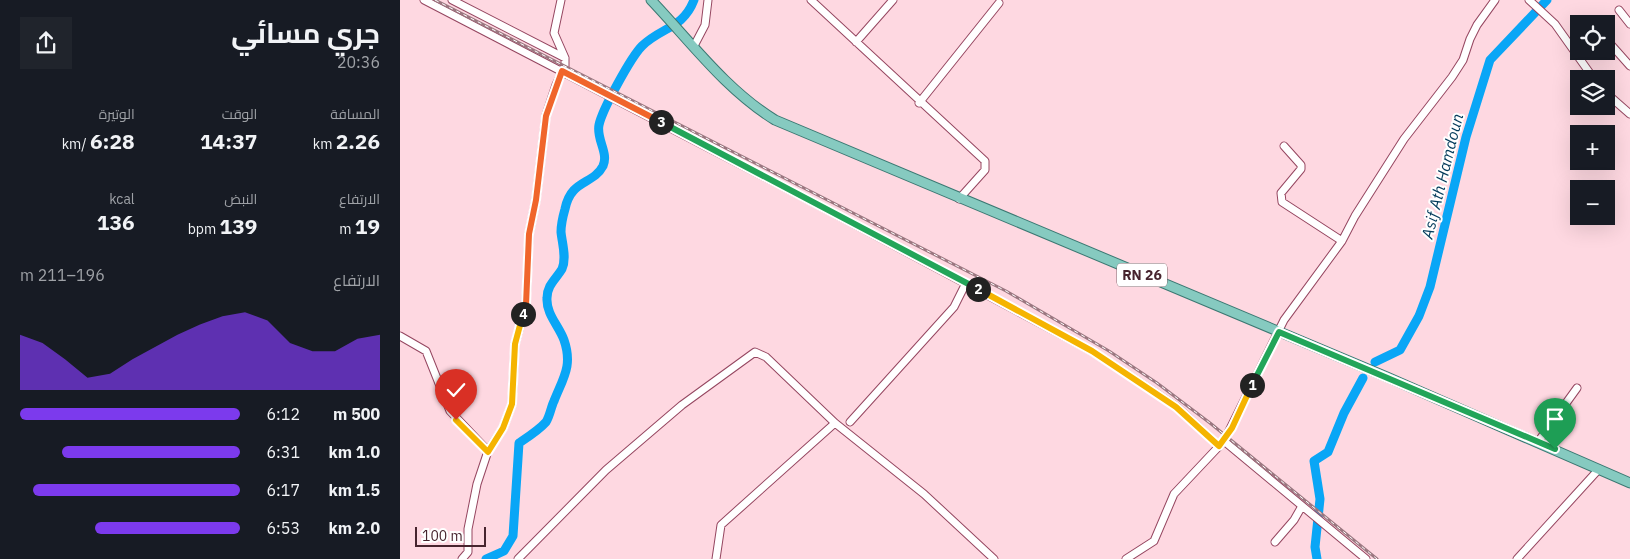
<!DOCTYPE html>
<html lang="ar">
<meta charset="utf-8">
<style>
body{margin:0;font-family:"IBM Plex Sans",Cairo,sans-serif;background:#20242c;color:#f1f3f6;direction:rtl;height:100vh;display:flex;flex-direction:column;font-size:19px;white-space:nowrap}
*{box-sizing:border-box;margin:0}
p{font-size:16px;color:#9ea1a6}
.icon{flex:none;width:28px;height:28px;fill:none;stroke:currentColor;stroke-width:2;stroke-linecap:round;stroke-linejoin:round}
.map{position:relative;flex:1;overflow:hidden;direction:ltr}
.panel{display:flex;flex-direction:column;background:#171b24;width:400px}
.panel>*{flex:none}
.buttons{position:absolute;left:1170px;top:15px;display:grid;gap:10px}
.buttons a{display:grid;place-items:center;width:45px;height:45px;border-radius:0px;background:#171b24;box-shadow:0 5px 20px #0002;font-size:25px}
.scale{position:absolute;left:15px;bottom:12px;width:71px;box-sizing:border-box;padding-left:5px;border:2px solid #47242e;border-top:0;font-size:14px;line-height:18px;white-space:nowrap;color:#47242e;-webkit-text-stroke:4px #fff;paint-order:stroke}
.pin{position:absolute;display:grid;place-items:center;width:42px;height:42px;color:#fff;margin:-51px -21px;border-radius:50% 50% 50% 0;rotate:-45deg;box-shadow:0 0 5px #0007}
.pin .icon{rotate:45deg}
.km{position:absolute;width:25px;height:25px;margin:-12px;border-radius:50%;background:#222;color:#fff;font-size:14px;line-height:25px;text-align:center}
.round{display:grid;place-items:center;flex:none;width:52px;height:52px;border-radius:0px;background:#20242c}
.overview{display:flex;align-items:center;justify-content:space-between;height:85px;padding:0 20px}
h1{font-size:28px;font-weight:700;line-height:38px}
.stats{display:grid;grid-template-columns:repeat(3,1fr);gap:8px;height:85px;padding:5px 20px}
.stats div{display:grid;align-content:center}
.stats b{font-size:21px;font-weight:700}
.stats small{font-size:14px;font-weight:400}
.stats p{font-size:14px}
.chart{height:140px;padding:10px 20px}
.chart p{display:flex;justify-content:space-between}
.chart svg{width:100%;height:90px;margin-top:5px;fill:#7c3aed;opacity:.7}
ul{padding:0 20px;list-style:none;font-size:16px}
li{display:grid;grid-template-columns:80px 60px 1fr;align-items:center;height:38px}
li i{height:12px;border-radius:6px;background:#7c3aed}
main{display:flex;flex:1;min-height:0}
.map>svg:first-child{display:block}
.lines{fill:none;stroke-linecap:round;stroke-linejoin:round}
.river{stroke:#09a6f6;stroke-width:9}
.minor-casing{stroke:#954660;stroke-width:9}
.major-casing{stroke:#3b7872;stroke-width:11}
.minor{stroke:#fff;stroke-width:7}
.major{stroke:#86cac0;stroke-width:9}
.rail-casing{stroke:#9b7780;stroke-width:3}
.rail{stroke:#fff;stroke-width:1;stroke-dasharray:4;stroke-linecap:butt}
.split-1-casing{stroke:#fff;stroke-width:10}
.split-2-casing{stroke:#fff;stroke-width:10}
.split-3-casing{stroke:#fff;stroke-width:10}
.split-4-casing{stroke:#fff;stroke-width:10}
.split-5-casing{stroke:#fff;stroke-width:10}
.split-1{stroke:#22a559;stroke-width:6}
.split-2{stroke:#f5b400;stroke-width:6}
.split-3{stroke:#22a559;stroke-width:6}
.split-4{stroke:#f0652b;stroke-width:6}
.split-5{stroke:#f5b400;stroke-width:6}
.labels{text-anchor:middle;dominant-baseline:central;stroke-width:4;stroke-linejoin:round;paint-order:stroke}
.shield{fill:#fff;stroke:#7e666d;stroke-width:1}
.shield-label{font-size:14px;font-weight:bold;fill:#47242e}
.water-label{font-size:16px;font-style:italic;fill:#043b5b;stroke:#fff}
</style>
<main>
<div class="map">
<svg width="1230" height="559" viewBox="0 0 1230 559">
<rect width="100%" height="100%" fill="#fed8e1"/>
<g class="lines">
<path class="river" d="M975,362L1000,350L1019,316L1030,287L1066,137L1090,60L1147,0
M86,559L104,551L113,536L119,443C128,437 139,430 146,422C150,416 151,407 154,401C163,378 173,366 164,340C159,326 146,314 147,298C147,285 156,279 162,269C167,258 162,243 161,232C161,225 163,216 165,209C171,179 193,185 203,166C209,153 196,139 199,125C202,110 231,57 242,46C261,27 283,29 294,0
M917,559L915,547L920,499L914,461L928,452L944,413L963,378"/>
<defs>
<path id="minor" d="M24,0L411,201L692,351L777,407L819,446
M52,0L165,58
M411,0L585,161V170L559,199
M1129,0L1155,24L1194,79
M1219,10L1230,24
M1206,39L1230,66
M456,42L493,0
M294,46L305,25L308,0
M1206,93L1230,114
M519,103L599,3
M884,146L901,165V169L881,193L882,202L942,241
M0,336L26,351L50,411L88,451
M450,422L554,307L566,283
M824,441L966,559
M1138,442L1177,388
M875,542L894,520L902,506
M62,559L68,552V529L77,484L88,451L103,428L112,404L115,344L126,305L129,234L136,200L146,115L156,85L165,66V58L154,33L161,0
M118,559L206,470L282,405L355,352L366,357L435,423L524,494L594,559
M316,559L321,525L435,423
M726,559L754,541L774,494L824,441L884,320L942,241L955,216L1004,139L1052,77L1063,60L1070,39L1077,25L1095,0
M1117,559L1199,469"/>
<path id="major" d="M251,0C290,41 326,90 375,120L987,377L1230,483"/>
</defs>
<use href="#minor" class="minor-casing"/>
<use href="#major" class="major-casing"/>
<use href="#minor" class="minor"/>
<use href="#major" class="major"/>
<defs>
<path id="rail" d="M35,0L606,291L709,351L757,383L810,423L977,559"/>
</defs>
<use href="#rail" class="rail-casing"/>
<use href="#rail" class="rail"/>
</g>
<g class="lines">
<defs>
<path id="split-1" d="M852,385L879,332L1155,449"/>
<path id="split-2" d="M578,289L692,351L776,407L819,446L832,428L852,385"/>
<path id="split-3" d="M261,122L578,289"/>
<path id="split-4" d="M123,314L126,305L129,234L136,200L146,116L162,71L261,122"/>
<path id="split-5" d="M56,420L88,452L103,428L112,404L115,344L123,314"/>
</defs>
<use href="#split-1" class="split-1-casing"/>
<use href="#split-2" class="split-2-casing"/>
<use href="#split-3" class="split-3-casing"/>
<use href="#split-4" class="split-4-casing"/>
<use href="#split-5" class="split-5-casing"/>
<use href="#split-1" class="split-1"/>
<use href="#split-2" class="split-2"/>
<use href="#split-3" class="split-3"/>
<use href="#split-4" class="split-4"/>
<use href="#split-5" class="split-5"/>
</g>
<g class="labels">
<rect class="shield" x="717" y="263.5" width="50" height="23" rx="4"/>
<g class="shield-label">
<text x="742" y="275">RN 26</text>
</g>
<g class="water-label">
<text transform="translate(1042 176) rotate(-76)">Asif Ath Hamdoun</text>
</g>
</g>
</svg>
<div class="buttons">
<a><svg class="icon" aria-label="locate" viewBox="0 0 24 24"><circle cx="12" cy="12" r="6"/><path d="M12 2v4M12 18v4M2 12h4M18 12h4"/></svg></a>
<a><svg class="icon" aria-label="layers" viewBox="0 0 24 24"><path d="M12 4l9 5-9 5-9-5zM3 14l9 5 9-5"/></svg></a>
<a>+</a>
<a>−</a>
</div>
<div class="scale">100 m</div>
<div class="pin" style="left:1155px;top:449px;background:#1e9e55"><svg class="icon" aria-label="arrive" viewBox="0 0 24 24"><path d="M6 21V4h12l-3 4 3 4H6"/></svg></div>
<div class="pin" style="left:56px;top:420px;background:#d93025"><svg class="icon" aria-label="check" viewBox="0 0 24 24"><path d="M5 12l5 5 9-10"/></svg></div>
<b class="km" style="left:852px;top:385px">1</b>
<b class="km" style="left:578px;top:289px">2</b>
<b class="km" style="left:261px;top:122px">3</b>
<b class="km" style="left:123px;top:314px">4</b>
</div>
<section class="panel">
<div class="overview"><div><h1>جري مسائي</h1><p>20:36</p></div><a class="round"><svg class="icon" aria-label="share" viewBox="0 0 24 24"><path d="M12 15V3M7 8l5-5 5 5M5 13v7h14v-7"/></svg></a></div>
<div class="stats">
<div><p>المسافة</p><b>2.26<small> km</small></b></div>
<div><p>الوقت</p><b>14:37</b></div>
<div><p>الوتيرة</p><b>6:28<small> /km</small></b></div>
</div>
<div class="stats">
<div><p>الارتفاع</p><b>19<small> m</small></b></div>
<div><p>النبض</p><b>139<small> bpm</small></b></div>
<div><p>kcal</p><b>136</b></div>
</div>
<div class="chart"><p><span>الارتفاع</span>196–211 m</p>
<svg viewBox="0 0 160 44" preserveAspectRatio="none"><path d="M0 44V17L10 21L20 29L30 38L40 36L50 29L60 23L70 17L80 12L90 8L100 6L110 10L120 21L130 25L140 25L150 19L160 17V44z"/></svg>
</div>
<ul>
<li><b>500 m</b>6:12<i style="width:100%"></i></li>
<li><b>1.0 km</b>6:31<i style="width:81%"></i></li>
<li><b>1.5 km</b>6:17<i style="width:94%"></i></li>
<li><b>2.0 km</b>6:53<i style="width:66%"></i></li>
</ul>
</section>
</main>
